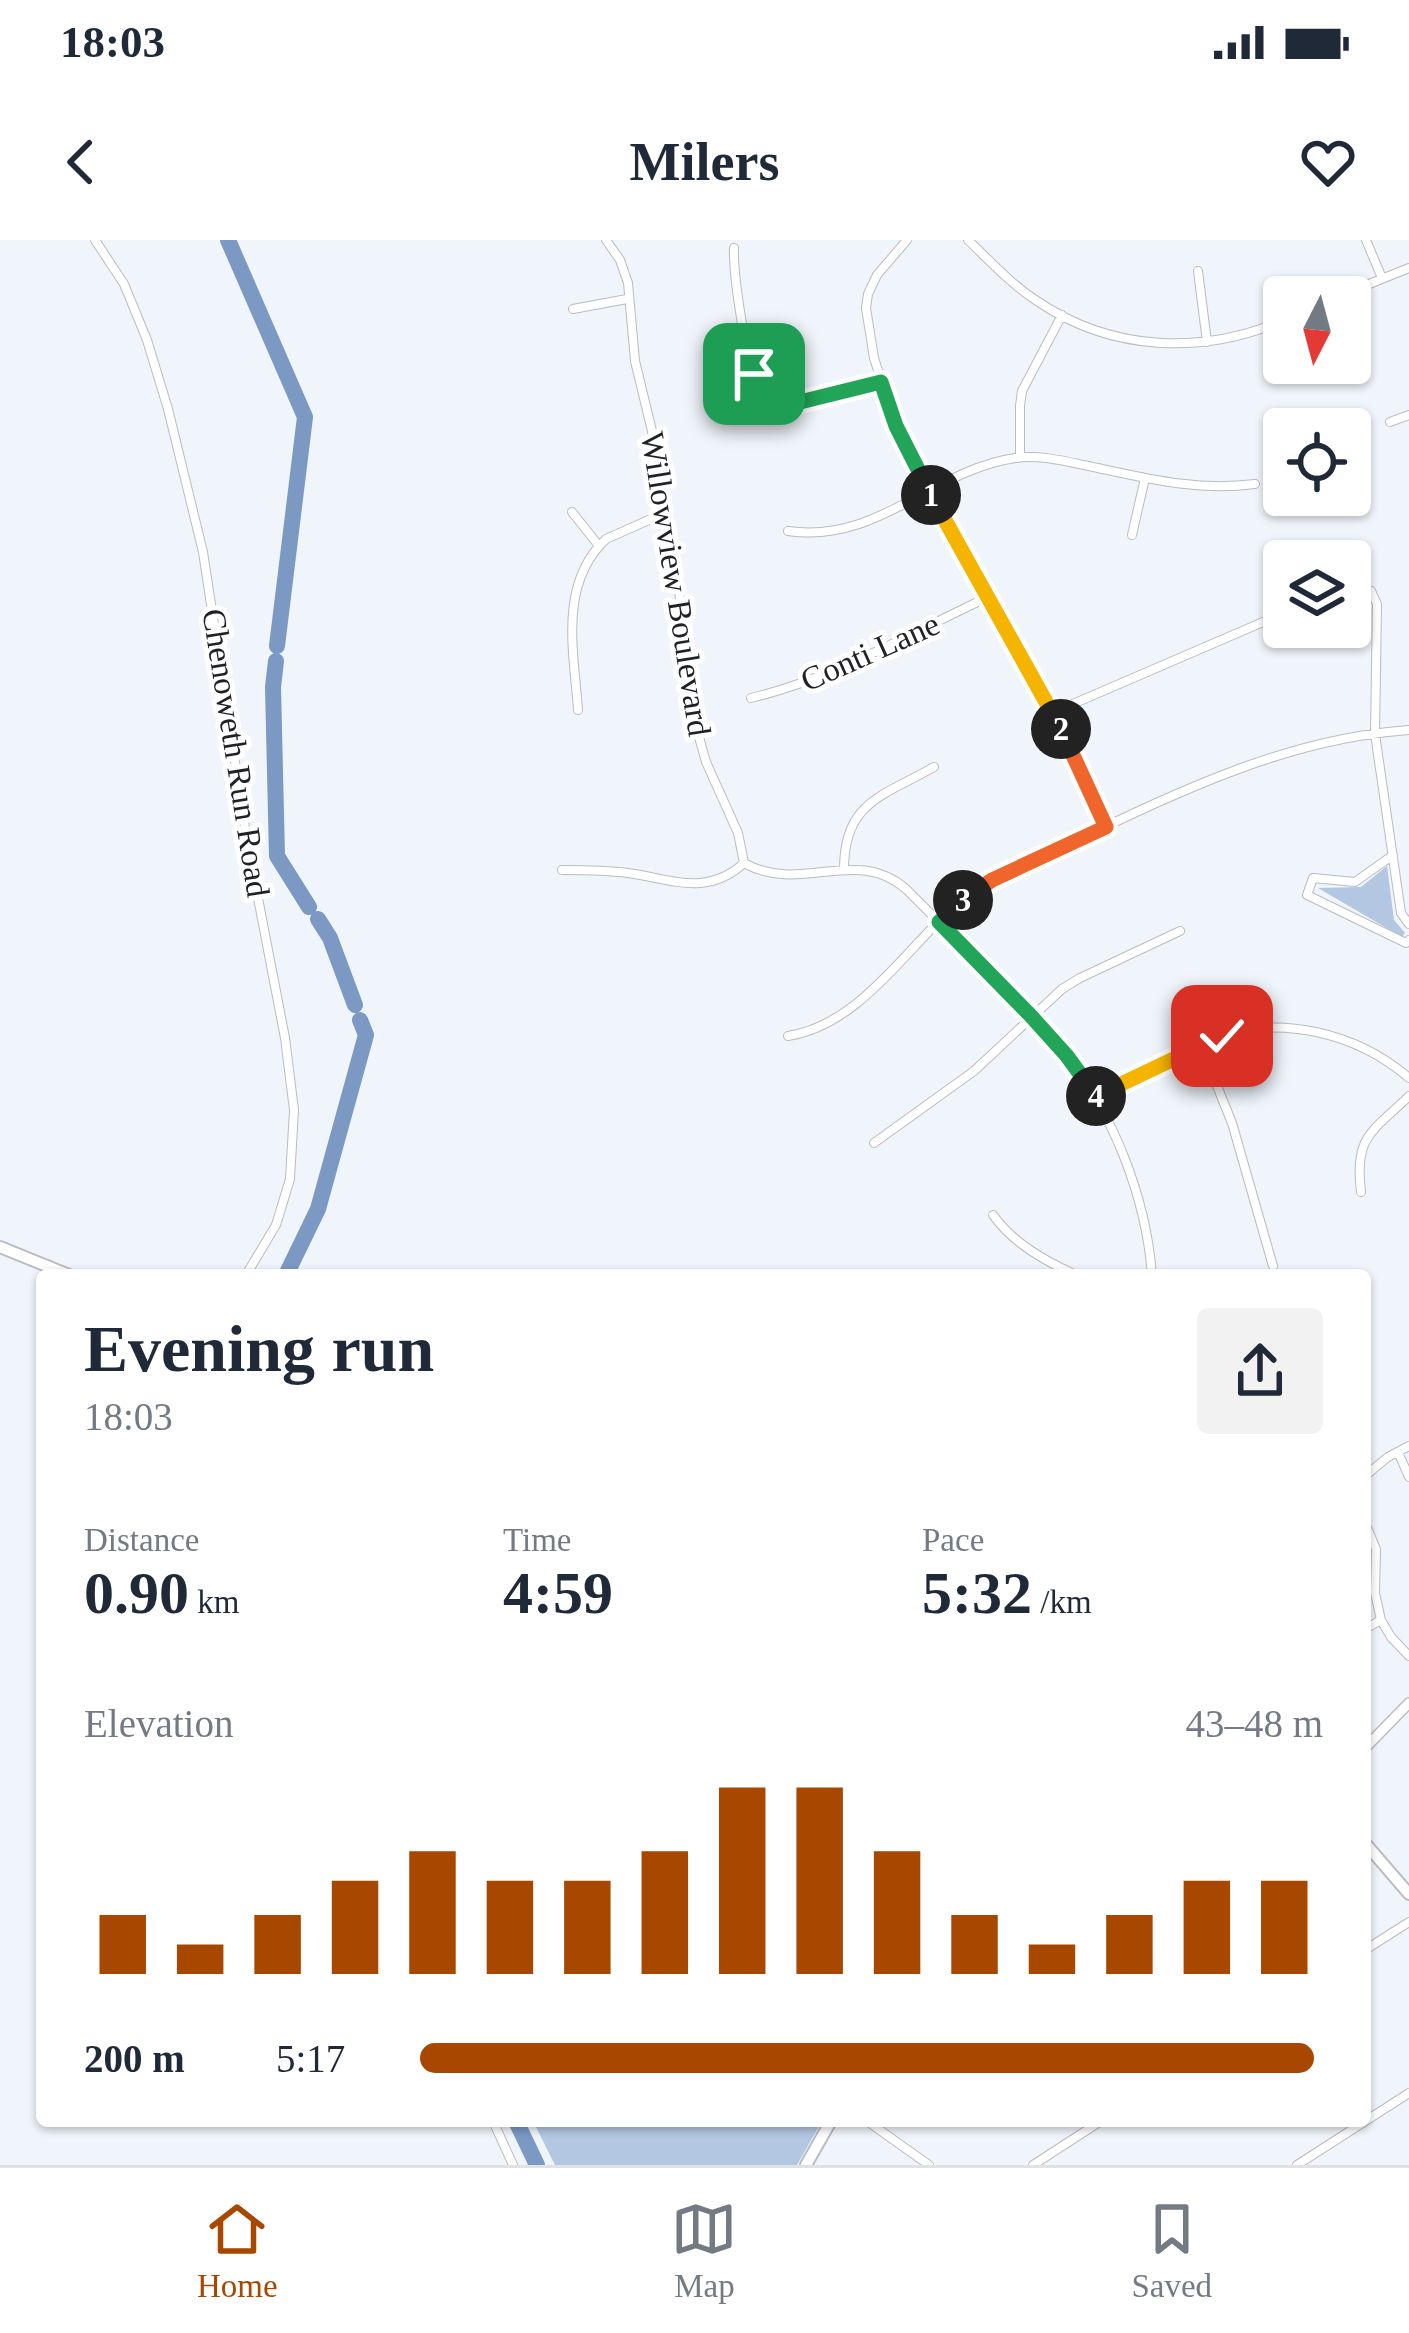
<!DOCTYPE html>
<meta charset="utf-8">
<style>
body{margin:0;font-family:"Times New Roman",serif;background:#f2f2f3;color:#1f2937;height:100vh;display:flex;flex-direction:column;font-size:45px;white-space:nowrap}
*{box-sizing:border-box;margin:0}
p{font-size:39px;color:#747a83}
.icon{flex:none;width:66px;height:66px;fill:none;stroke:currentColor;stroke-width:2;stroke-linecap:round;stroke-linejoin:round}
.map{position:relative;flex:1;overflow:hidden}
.details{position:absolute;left:36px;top:1029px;width:1335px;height:858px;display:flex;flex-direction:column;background:#fff;border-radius:12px;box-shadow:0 3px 9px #0004}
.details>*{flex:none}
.needle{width:78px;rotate:186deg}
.fabs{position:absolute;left:1263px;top:36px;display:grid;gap:24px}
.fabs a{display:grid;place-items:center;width:108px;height:108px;border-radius:12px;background:#fff;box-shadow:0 3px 9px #0004;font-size:60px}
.pin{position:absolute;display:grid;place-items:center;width:102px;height:102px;color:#fff;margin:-51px;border-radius:24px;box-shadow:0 6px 18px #0006}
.km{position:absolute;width:60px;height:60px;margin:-30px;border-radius:50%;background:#222;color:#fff;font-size:33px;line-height:60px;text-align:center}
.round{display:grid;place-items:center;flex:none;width:126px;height:126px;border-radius:12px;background:#f2f2f3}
.head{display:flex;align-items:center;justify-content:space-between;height:204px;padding:0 48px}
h1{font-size:66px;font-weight:700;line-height:90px}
.metrics{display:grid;grid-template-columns:repeat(3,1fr);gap:18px;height:204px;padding:12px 48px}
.metrics div{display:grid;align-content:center}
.metrics b{font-size:60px;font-weight:700}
.metrics small{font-size:33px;font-weight:400}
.metrics p{font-size:33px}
.chart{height:336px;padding:24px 48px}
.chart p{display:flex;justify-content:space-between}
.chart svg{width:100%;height:216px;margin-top:12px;stroke:#a74700;stroke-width:6}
ul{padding:0 48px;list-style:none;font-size:39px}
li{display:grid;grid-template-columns:192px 144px 1fr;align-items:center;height:90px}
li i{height:30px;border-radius:15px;background:#a74700}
.status{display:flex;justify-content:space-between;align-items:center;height:84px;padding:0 60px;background:#fff;direction:ltr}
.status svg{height:33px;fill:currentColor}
header{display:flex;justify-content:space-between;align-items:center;height:156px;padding:0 48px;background:#fff;font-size:54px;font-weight:700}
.dock{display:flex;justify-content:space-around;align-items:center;height:168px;border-top:3px solid #e0e1e3;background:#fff;font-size:33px;color:#747a83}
.dock a{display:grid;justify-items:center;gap:6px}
.dock .on{color:#a74700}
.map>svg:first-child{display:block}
.green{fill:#b3c7e2}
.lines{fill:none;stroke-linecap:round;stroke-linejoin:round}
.river{stroke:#7b99c3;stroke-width:16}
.street-casing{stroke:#b8bcc3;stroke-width:10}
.secondary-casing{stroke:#b8bcc3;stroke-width:12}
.primary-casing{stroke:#b8bcc3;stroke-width:14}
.street{stroke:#fff;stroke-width:8}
.secondary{stroke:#fff;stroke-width:9}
.primary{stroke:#fff;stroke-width:10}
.split-1-casing{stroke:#fff;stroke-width:24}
.split-2-casing{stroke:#fff;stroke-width:24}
.split-3-casing{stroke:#fff;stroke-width:24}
.split-4-casing{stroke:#fff;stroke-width:24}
.split-5-casing{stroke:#fff;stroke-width:24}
.split-1{stroke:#22a559;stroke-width:15}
.split-2{stroke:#f5b400;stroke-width:15}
.split-3{stroke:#f0652b;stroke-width:15}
.split-4{stroke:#22a559;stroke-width:15}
.split-5{stroke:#f5b400;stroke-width:15}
.labels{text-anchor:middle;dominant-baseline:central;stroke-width:10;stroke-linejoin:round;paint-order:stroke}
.street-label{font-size:33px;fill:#1f2124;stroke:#fff}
</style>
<div class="status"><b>18:03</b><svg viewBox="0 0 49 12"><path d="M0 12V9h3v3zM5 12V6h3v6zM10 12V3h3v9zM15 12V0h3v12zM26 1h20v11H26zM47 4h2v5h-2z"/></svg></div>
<header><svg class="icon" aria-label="back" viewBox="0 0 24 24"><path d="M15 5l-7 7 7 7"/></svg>Milers<svg class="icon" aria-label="heart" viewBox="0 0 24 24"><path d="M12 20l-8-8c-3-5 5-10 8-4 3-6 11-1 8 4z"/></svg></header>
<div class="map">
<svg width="1409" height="1925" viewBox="0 0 1409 1925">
<rect width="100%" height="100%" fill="#f0f5fb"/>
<path class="green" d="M1387,626L1394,680L1405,693L1402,697L1318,648L1361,647Z
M533,1881H822L797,1925H555Z"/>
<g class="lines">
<path class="river" d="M228,0L305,177L277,406
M276,421L273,447L277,616L309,667
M318,679L330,698L355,765
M286,1035L318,969L366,795L360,780
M516,1881L537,1925"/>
<defs>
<path id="street" d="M95,0L124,44L147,100L168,169L203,312L247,601L285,798L294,870L290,939L276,985L246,1035
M606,0L620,20L628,43L635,121L652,191L660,275L678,341L692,472L706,522L738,593L744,623C802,655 855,605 906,649C959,703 1018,755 1066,815C1114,875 1146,958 1152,1035
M907,0L877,35L868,54L866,68L874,118L893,177L922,239L986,358L1067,502L1106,587
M968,0C990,21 1012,45 1037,61C1112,112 1203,115 1284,80
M1366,0L1382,38
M734,8C733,33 746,127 759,146C765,157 777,163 790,164C816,166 856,149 881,142
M1198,31L1207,102
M1337,57L1409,28
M573,69L627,59
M1390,182L1409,175
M1020,217V166L1022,151L1062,75
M572,272L599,306
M788,291C878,304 933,230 1015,218C1042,214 1072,223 1098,228C1153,240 1199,251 1255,244
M1132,295L1145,238
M1350,347L1371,351L1377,364L1375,494L1401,673L1409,684
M751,458C835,438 909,394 986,358
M578,470C574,412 558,344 606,299L660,275
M1052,473L1284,373
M1393,615L1355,642L1313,638L1307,655L1406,703L1409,700
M844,629C844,562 883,556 934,527
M562,630C584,630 606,630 628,633C671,639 707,657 744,623
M788,796C866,784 912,696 972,652C982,645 994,640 1005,634C1135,575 1263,500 1409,490
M1200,804L1232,883L1273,1026
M1094,857C1133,837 1173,813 1214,798C1280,774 1357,793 1409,838
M874,903L974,831L1062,749L1080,738L1180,691
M1361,952C1354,896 1372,892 1409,856
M993,975C1013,1003 1045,1021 1076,1035
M1398,1212L1409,1237
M1365,1236L1388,1217L1409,1206
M1365,1283L1376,1309L1375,1353L1381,1380L1391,1397L1409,1416
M1365,1389L1381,1380
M1365,1710L1409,1682
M493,1881L513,1925
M867,1881L929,1925
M1033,1925L1101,1881
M1297,1925L1409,1853"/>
<path id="secondary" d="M1365,1508L1409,1463"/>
<path id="primary" d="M0,1007L69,1035
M1365,1603L1409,1654
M806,1925L831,1881"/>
</defs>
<use href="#street" class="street-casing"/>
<use href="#secondary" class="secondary-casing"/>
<use href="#primary" class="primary-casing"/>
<use href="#street" class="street"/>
<use href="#secondary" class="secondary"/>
<use href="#primary" class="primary"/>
</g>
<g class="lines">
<defs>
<path id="split-1" d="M754,134C760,153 772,163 792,164L881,142L896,186L931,255"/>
<path id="split-2" d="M931,255L1061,489"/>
<path id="split-3" d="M963,660L992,640L1106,587L1061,489"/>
<path id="split-4" d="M963,660L939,682L1031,776L1067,816L1096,856"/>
<path id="split-5" d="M1096,856L1222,796"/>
</defs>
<use href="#split-1" class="split-1-casing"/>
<use href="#split-2" class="split-2-casing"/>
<use href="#split-3" class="split-3-casing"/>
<use href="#split-4" class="split-4-casing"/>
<use href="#split-5" class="split-5-casing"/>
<use href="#split-1" class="split-1"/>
<use href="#split-2" class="split-2"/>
<use href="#split-3" class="split-3"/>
<use href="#split-4" class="split-4"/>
<use href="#split-5" class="split-5"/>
</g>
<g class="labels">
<g class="street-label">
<text transform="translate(676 344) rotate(81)">Willowview Boulevard</text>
<text transform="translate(870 412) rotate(-24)">Conti Lane</text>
<text transform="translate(236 513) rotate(81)">Chenoweth Run Road</text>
</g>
</g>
</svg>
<div class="fabs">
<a><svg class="needle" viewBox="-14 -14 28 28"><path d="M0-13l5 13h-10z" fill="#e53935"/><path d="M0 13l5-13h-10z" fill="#747a83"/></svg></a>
<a><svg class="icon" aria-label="locate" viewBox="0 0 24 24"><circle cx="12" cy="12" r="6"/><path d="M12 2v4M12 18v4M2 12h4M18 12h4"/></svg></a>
<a><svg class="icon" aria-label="layers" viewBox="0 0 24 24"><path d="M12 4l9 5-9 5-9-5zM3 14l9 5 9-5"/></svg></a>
</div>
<div class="pin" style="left:754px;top:134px;background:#1e9e55"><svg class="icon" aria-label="arrive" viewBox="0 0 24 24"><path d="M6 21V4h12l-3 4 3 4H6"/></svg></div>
<div class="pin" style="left:1222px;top:796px;background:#d93025"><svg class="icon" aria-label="check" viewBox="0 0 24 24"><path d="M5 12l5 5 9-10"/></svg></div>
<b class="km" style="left:931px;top:255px">1</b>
<b class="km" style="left:1061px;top:489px">2</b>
<b class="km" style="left:963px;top:660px">3</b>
<b class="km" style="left:1096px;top:856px">4</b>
<section class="details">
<div class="head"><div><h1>Evening run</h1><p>18:03</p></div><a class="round"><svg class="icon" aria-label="share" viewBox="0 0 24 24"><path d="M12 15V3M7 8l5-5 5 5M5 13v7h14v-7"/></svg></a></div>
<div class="metrics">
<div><p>Distance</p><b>0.90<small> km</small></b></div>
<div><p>Time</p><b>4:59</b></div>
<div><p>Pace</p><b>5:32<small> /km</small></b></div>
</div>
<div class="chart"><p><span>Elevation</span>43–48 m</p>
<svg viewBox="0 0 160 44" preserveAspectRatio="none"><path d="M5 44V32M15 44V38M25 44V32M35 44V25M45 44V19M55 44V25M65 44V25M75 44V19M85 44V6M95 44V6M105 44V19M115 44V32M125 44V38M135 44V32M145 44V25M155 44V25"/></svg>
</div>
<ul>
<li><b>200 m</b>5:17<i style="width:99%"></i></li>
</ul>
</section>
</div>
<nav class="dock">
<a class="on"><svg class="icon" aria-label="home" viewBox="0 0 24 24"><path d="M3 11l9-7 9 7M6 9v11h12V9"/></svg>Home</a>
<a><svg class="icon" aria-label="map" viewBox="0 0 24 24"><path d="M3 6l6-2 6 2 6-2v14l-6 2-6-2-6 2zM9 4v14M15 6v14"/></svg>Map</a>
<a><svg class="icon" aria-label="saved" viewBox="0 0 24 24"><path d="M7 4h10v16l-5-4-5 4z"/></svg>Saved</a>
</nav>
